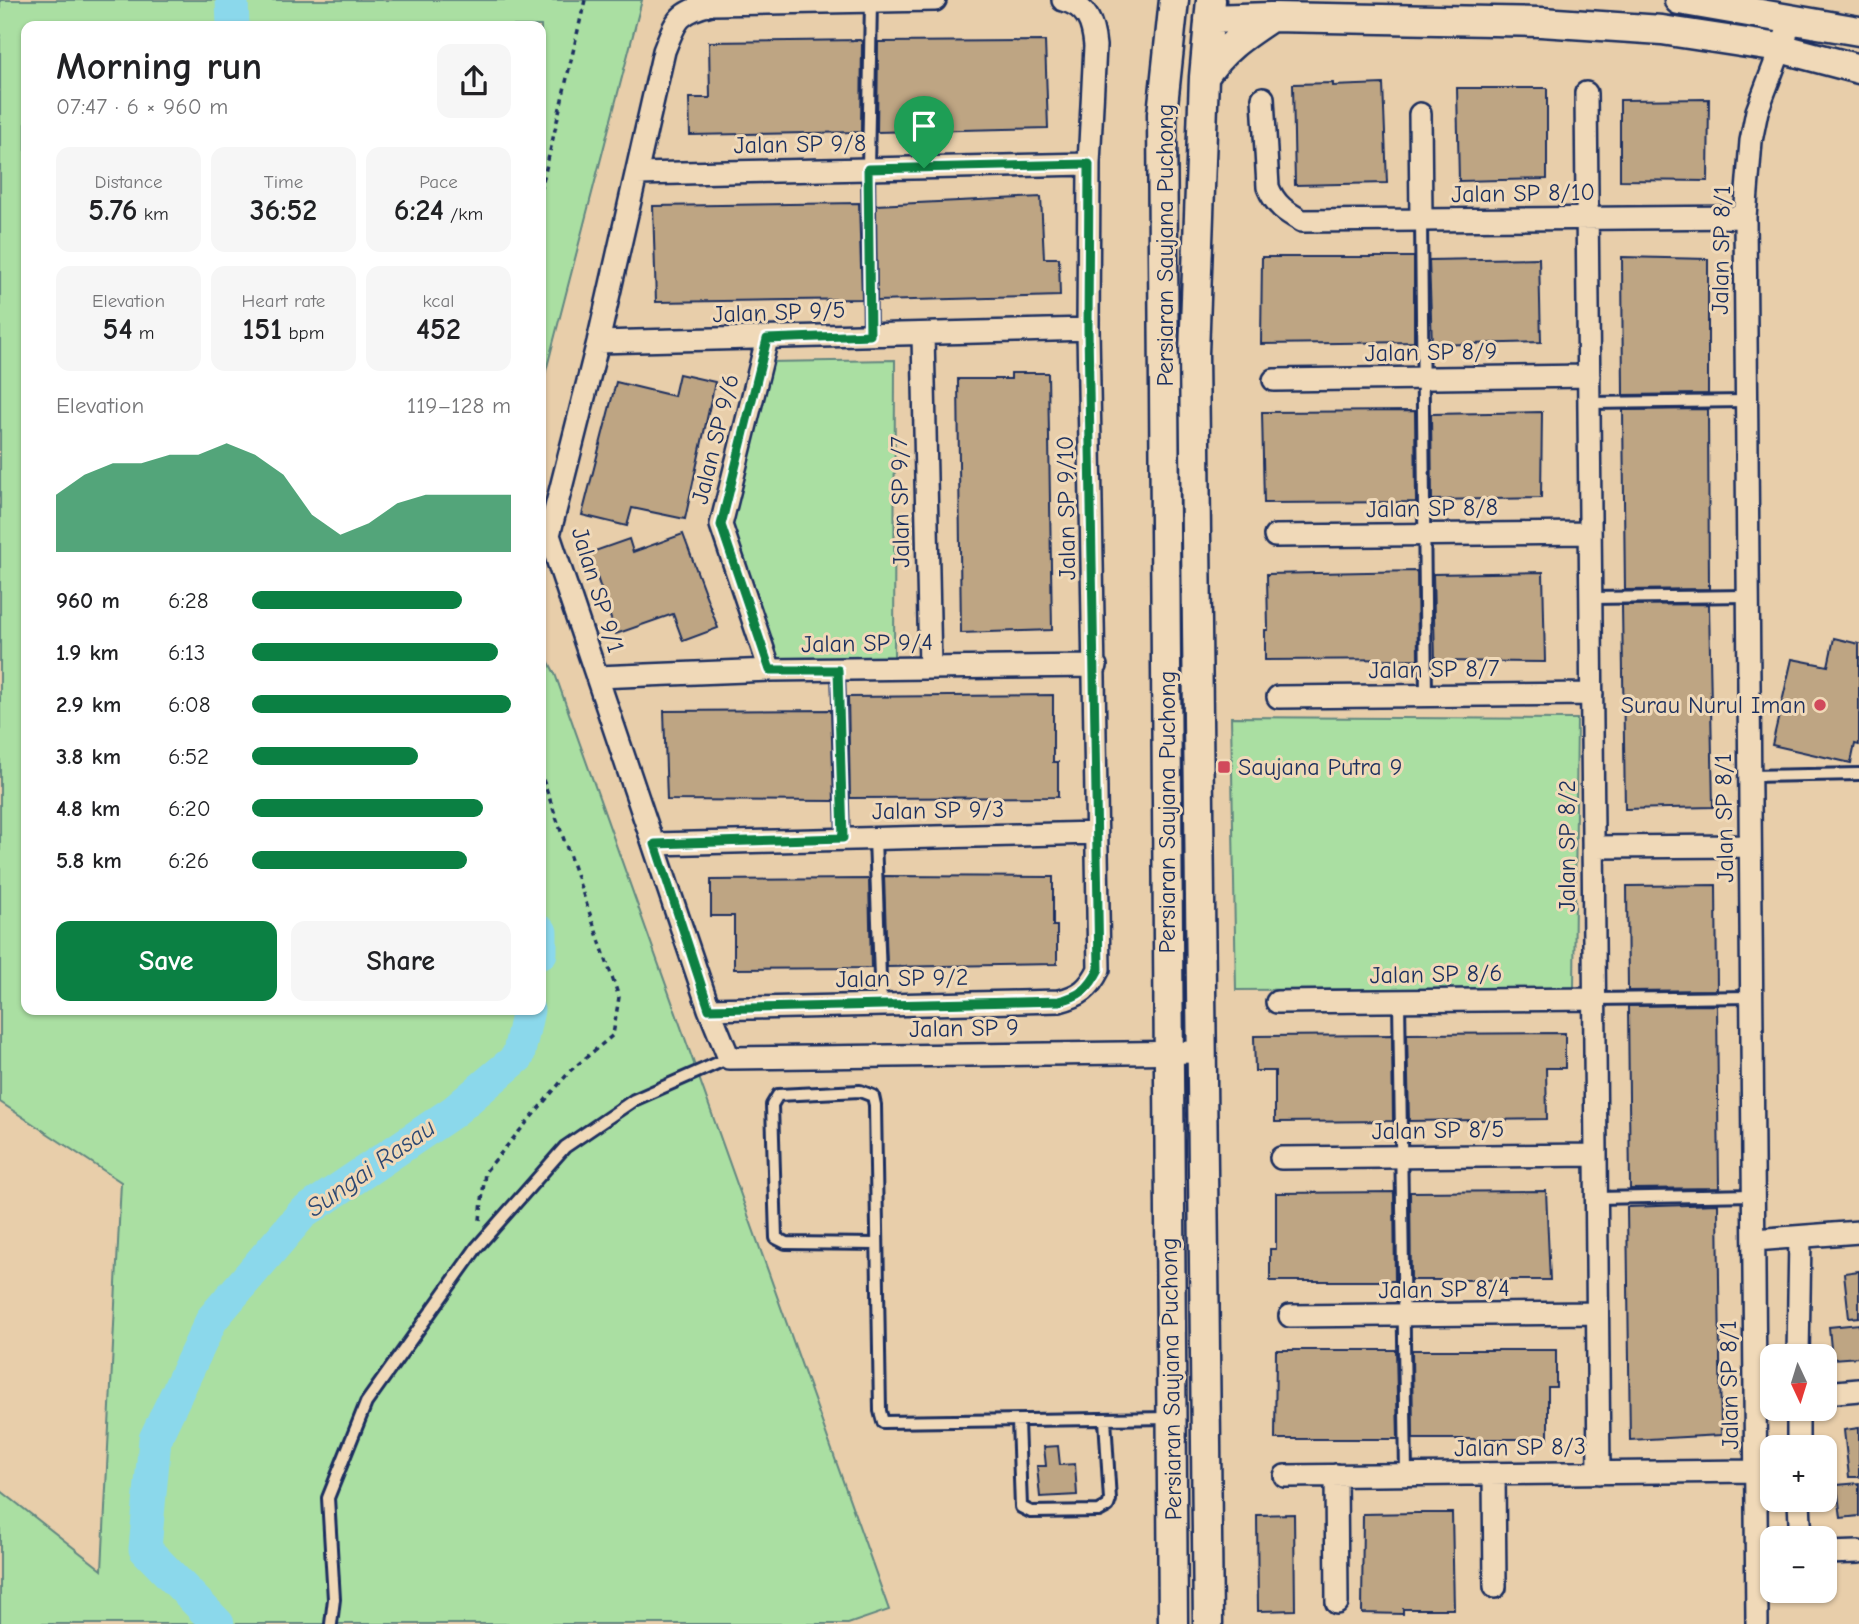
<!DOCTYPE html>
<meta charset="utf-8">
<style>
body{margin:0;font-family:"Comic Neue",sans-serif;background:#f6f6f6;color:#202124;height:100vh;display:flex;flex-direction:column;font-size:26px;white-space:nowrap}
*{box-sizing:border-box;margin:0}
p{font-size:23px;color:#757577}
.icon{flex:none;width:38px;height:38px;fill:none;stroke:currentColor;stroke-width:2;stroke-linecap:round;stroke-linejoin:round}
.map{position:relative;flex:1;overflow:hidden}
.drawer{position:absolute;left:21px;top:21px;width:525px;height:994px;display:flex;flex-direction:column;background:#fff;border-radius:14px;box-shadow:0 2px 5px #0004}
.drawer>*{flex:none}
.needle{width:46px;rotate:176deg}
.fabs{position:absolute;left:1760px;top:1344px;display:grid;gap:14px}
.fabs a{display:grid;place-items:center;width:77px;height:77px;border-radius:14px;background:#fff;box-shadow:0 2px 5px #0004;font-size:35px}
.pin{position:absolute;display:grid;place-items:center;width:60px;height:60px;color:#fff;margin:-72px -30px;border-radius:50% 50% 50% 0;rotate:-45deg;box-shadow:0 0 7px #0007}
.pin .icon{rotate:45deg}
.round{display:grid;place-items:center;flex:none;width:74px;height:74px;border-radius:14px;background:#f6f6f6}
.overview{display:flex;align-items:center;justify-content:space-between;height:119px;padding:0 35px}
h1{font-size:38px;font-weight:600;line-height:52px}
.stats{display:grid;grid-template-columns:repeat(3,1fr);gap:10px;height:119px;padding:7px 35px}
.stats div{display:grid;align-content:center;border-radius:14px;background:#f6f6f6;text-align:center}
.stats b{font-size:30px;font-weight:600}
.stats small{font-size:19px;font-weight:400}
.stats p{font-size:19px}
.chart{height:196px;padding:14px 35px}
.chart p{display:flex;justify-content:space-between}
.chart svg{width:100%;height:126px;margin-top:7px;fill:#0b8043;opacity:.7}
.primary-button{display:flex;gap:14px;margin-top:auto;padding:14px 35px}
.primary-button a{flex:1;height:80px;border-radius:14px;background:#0b8043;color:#fff;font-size:28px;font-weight:600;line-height:80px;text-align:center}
.primary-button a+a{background:#f6f6f6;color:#202124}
ul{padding:0 35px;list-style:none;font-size:23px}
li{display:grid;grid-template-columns:112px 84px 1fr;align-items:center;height:52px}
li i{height:18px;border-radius:9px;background:#0b8043}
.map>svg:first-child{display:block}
.green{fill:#aadfa2;stroke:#628780;stroke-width:2}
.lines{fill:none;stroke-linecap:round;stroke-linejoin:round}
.river{stroke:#8bd8eb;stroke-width:33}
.building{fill:#bea583;stroke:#1b2f5e;stroke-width:2}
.lane-casing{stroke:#1b2f5e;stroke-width:16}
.street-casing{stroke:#1b2f5e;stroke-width:26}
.secondary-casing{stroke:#1b2f5e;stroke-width:33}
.path{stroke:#1b2f5e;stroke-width:3.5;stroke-dasharray:5 5;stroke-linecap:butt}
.lane{stroke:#f0d9b8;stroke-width:10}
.street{stroke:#f0d9b8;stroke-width:21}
.secondary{stroke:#f0d9b8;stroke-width:28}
.route-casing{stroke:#fff;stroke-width:14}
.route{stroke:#0b8043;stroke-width:9}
.poi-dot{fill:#d1495b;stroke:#f0d9b8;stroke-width:2.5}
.labels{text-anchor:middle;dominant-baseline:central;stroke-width:6;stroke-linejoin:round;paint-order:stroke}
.street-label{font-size:24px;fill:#1b2f5e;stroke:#f0d9b8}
.poi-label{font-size:24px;fill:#1b2f5e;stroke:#f0d9b8;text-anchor:end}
.water-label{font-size:26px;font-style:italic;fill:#2c4873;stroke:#f0d9b8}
</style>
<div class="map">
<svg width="1859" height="1624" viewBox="0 0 1859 1624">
<rect width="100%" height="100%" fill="#e8ceaa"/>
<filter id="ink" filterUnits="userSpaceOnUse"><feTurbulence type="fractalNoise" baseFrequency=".0143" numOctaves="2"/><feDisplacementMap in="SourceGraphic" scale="14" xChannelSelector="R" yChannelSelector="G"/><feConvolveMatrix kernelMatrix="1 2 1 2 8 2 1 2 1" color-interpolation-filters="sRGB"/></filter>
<g filter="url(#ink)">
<path class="green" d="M0,0H642L541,390V26H26V1010H541V647L555,674L889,1610L848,1624H0V1490L102,1570L121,1182L0,1102Z
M895,360L894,666L773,667L727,532L767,362Z
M1231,717L1577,719L1574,988L1236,990Z"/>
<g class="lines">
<path class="river" d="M232,0L233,26
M541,932V953
M218,1624L145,1549L155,1439L212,1319L302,1214L453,1112L518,1057L528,1010"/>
</g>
<path class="building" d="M860,40L862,42L861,132L690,135L689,98H710L709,42Z
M1045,41L1048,128L877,132L878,42Z
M1333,83V86L1383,84L1387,183L1295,185L1293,84Z
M1457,88H1547V179L1459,181Z
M1709,99L1708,181L1620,180V100Z
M1041,197L1044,258H1059L1060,296L877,301L876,205Z
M859,203L862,299L656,302L653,206Z
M1262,257H1414V342L1261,344Z
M1622,257L1708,259V394L1623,395Z
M1539,258L1541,342L1432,345L1429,260Z
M1011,373H1048L1052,630L961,633L958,379H1011Z
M679,374L715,382L685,519L632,508L627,526L582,515L616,382L674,396Z
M1708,409L1709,589L1625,590L1623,410Z
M1415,411L1416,502L1264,503L1262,412Z
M1542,412L1541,498L1432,500L1431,414Z
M683,534L718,628L683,641L673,614L616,634L589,553L629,539L633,552Z
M1417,571L1418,659L1265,660V630H1268L1267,574Z
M1543,572L1545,662L1435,661L1433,574Z
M1709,604L1713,807L1625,809L1622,605Z
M1834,638L1859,644V745L1855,744L1851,763L1772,745L1792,659L1828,666Z
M1053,695V762H1058V797L850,798L848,697Z
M831,710L834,801L667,800L664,711Z
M884,876L1053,877V926H1057V964L887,967Z
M869,879L871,968L734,969V916H711V880Z
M1716,885L1717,990L1628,991L1627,886Z
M1717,1005L1719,1188L1630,1189L1628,1006Z
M1565,1033V1068H1546L1547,1119L1409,1121L1407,1034Z
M1392,1035L1393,1121L1275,1122V1071H1255L1254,1036Z
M1546,1191L1550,1280H1411L1410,1192Z
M1394,1192L1395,1281H1270V1249H1276V1193Z
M1718,1204L1721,1435L1630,1440L1627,1207Z
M1859,1271V1317L1849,1318L1844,1273Z
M1859,1324V1357L1832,1359L1829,1327Z
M1276,1350H1396L1398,1439H1275Z
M1412,1350H1556V1387H1548V1439H1413Z
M1859,1428V1477H1849L1844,1430Z
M1058,1446L1060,1465L1075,1464L1077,1495L1040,1497L1037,1466H1046L1044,1447Z
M1859,1483V1516L1841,1518L1837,1485Z
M1417,1513H1452L1454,1609H1403V1614L1362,1613L1363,1514Z
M1294,1514L1295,1610L1258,1611L1257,1515Z"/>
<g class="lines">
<defs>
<path id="lane" d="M1421,220L1426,696
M870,335L868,169L871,1
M1589,403L1747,401
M1591,598L1748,596
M838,670L843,838
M1750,776L1859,774
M875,838L881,1005
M1594,999L1752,997
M1399,1001L1406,1474
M1596,1198L1754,1195
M877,1244L786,1243L776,1238L772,1105L778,1095L860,1091L873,1096L875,1105L880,1411L883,1422L1171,1418
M1018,1421L1021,1507L1031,1512L1099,1511L1108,1506L1110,1500L1105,1419
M331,1624L334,1599L328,1498L366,1403L477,1247L565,1147L634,1100L729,1058"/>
<path id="street" d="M935,0L711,4C678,12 676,20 664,51L598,342L549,535L709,1009L729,1058L1200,1052
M1586,93L1599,1473
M1263,98L1268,187C1275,205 1286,212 1302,221L1745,217
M1420,114L1421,220
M637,174L1089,164
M923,335L930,668
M767,339L721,525L770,670
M598,342L1088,329
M1274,380L1589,376
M1275,536L1590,533
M597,677L770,670L1096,666
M1278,697L1592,694
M655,844L1096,833
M1593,847L1750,846
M1277,1002L1594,999
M709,1009L1059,1001C1080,996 1089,989 1099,969L1088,329L1089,164L1095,46C1093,23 1087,6 1063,0
M1281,1158L1596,1155
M1754,1240L1859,1232
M1290,1316L1597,1313
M1798,1356L1800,1238
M1825,1393L1859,1390
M1798,1409V1447
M1494,1474L1495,1587
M1336,1475L1337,1603
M1285,1476L1756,1471
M1799,1500L1800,1523L1803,1538
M1825,1553L1859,1552
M1757,1624L1745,217L1751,141L1757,111L1792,19"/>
<path id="secondary" d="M1679,0L1859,31
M1209,19L1271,17L1541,22L1662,30L1780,48L1859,69
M1204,77C1222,49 1244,35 1271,17
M1173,1624L1162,114L1174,0
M1208,1624L1194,354L1204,77L1211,0"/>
</defs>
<use href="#lane" class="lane-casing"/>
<use href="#street" class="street-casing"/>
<use href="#secondary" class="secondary-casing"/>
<path class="path" d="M541,190L585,0
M480,1220L485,1172L570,1071L613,1035L619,997L541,774"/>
<use href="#lane" class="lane"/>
<use href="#street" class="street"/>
<use href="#secondary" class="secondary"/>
</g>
</g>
<g class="lines" filter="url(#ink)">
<defs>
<path id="route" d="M1089,164L1088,329L1099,969C1089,989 1080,996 1059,1001L709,1009L655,844L843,838L838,670H770L721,525L767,339L870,335L868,169Z"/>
</defs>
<use href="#route" class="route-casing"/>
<use href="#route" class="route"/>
</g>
<g class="poi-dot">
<circle cx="1820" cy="705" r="7"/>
<rect x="1217" y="760" width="14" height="14" rx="3.5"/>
</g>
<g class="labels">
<g class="street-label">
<text transform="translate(800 144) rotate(-1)">Jalan SP 9/8</text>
<text transform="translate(1523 193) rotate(-1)">Jalan SP 8/10</text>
<text transform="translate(1165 245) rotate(-90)">Persiaran Saujana Puchong</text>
<text transform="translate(1721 250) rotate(-89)">Jalan SP 8/1</text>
<text transform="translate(779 312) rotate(-2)">Jalan SP 9/5</text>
<text transform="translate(1431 352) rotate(-1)">Jalan SP 8/9</text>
<text transform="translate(715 439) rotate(-76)">Jalan SP 9/6</text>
<text transform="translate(900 502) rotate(-91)">Jalan SP 9/7</text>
<text transform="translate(1066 508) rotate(-91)">Jalan SP 9/10</text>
<text transform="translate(1432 508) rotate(-1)">Jalan SP 8/8</text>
<text transform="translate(598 590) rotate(73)">Jalan SP 9/1</text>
<text transform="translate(867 643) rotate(-1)">Jalan SP 9/4</text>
<text transform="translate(1434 669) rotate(-1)">Jalan SP 8/7</text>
<text transform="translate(938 810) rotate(-1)">Jalan SP 9/3</text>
<text transform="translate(1167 812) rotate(-90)">Persiaran Saujana Puchong</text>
<text transform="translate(1724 818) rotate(-91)">Jalan SP 8/1</text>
<text transform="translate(1567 846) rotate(-90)">Jalan SP 8/2</text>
<text transform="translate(1436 974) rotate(-1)">Jalan SP 8/6</text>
<text transform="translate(902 978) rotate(-1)">Jalan SP 9/2</text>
<text transform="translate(964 1028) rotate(-1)">Jalan SP 9</text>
<text transform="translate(1438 1130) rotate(-1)">Jalan SP 8/5</text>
<text transform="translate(1444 1289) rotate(-1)">Jalan SP 8/4</text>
<text transform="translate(1171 1379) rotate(-91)">Persiaran Saujana Puchong</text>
<text transform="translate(1729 1385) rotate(-91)">Jalan SP 8/1</text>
<text transform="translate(1520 1447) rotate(-1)">Jalan SP 8/3</text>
</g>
<g class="poi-label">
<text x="1806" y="705">Surau Nurul Iman</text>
<text x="1238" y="767" text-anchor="start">Saujana Putra 9</text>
</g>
<g class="water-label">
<text transform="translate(371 1168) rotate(-35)">Sungai Rasau</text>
</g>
</g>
</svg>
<div class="fabs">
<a><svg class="needle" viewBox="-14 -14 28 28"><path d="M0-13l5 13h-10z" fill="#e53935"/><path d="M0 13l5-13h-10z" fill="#757577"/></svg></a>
<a>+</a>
<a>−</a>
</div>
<div class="pin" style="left:924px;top:168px;background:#1e9e55"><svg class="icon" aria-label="arrive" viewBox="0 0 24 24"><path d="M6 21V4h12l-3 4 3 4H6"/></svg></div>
<section class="drawer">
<div class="overview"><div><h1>Morning run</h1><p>07:47 · 6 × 960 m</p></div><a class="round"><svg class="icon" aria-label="share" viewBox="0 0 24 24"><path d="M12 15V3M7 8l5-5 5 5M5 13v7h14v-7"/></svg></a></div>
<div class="stats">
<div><p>Distance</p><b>5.76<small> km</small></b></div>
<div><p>Time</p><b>36:52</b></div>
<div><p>Pace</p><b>6:24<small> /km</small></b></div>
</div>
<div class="stats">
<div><p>Elevation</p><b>54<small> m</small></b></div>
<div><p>Heart rate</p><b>151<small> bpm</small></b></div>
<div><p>kcal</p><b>452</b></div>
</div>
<div class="chart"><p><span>Elevation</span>119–128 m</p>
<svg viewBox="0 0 160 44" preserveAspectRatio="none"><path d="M0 44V24L10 17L20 13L30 13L40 10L50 10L60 6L70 10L80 17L90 31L100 38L110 34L120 27L130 24L140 24L150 24L160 24V44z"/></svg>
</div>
<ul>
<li><b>960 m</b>6:28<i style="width:81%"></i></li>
<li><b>1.9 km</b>6:13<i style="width:95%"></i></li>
<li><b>2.9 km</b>6:08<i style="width:100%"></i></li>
<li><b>3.8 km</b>6:52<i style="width:64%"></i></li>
<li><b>4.8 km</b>6:20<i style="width:89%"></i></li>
<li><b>5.8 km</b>6:26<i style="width:83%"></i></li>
</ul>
<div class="primary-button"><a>Save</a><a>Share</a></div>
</section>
</div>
